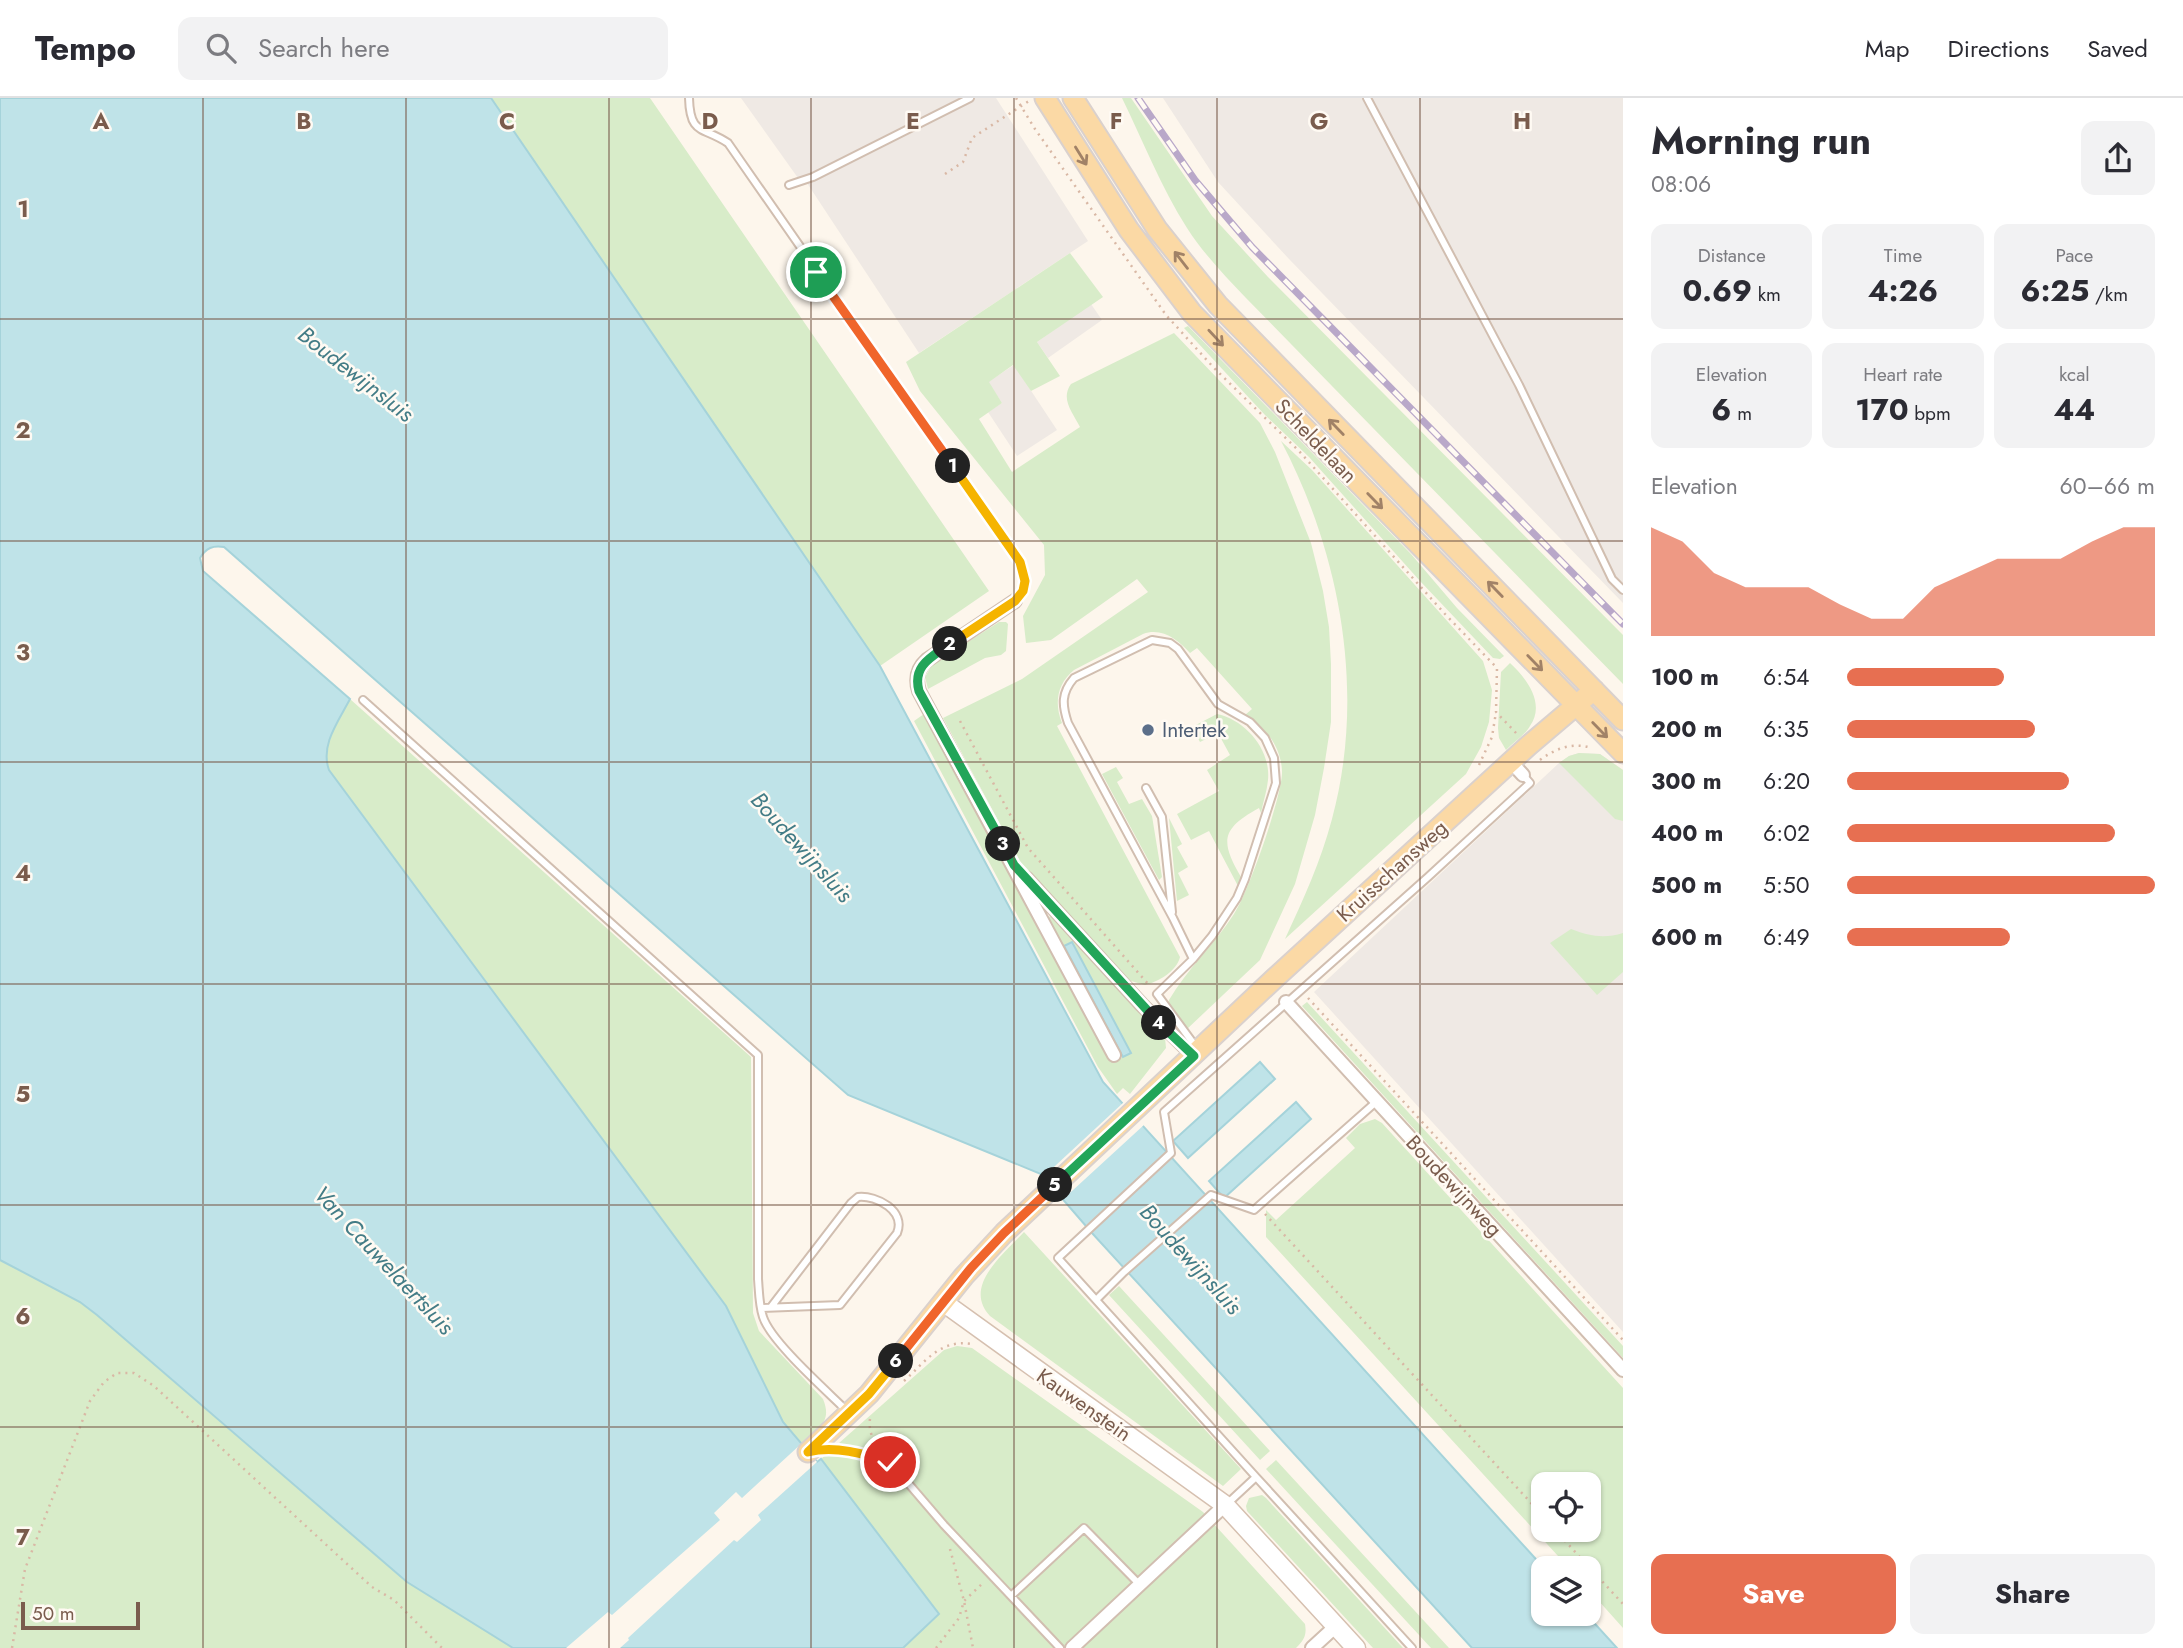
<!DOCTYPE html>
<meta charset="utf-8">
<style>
body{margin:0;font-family:Jost,sans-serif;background:#f2f2f3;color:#2b2b33;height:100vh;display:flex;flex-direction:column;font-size:26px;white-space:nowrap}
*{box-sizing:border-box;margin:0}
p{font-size:23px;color:#7c7c81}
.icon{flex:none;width:38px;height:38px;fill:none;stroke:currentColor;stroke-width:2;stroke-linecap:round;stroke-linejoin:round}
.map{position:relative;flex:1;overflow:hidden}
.drawer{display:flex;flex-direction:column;background:#fff;width:560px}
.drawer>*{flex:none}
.fabs{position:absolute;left:1531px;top:1374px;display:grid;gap:14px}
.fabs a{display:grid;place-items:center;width:70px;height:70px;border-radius:14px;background:#fff;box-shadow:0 2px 5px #0004;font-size:35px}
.scale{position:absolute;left:21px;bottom:18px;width:119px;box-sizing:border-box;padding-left:7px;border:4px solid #7a5c4d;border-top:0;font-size:19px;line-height:24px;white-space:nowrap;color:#7a5c4d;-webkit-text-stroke:5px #fffaf3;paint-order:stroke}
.pin{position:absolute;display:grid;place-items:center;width:60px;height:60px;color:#fff;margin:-30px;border:4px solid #fff;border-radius:50%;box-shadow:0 2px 7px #0007}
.km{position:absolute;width:35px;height:35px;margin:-18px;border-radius:50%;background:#222;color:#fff;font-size:19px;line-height:35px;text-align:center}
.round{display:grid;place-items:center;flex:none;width:74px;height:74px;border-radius:14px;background:#f2f2f3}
.summary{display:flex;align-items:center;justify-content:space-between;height:119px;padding:0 28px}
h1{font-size:38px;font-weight:700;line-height:52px}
.stats{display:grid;grid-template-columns:repeat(3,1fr);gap:10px;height:119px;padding:7px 28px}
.stats div{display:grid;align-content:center;border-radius:14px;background:#f2f2f3;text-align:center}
.stats b{font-size:30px;font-weight:700}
.stats small{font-size:19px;font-weight:400}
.stats p{font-size:19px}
.chart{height:196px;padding:14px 28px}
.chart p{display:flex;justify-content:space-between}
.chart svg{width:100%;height:126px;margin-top:7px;fill:#e76f51;opacity:.7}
.cta{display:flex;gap:14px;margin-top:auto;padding:14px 28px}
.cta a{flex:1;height:80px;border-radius:14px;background:#e76f51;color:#fff;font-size:28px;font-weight:700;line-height:80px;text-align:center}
.cta a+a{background:#f2f2f3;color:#2b2b33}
ul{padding:0 28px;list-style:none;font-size:23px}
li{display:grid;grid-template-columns:112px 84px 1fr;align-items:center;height:52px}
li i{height:18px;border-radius:9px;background:#e76f51}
header{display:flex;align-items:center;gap:42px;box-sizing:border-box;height:98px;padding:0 35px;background:#fff;border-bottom:2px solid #e1e1e2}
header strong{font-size:33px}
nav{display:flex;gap:38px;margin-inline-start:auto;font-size:24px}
.search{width:490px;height:63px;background:#f2f2f3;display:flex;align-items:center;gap:18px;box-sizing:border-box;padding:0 24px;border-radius:14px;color:#7c7c81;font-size:26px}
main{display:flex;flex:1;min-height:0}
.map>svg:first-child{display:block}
.industrial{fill:#efe9e4}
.green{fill:#d8ecc9;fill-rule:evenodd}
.water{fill:#bfe3e8;stroke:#a5d3da;stroke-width:2}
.pier{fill:#fdf6ec}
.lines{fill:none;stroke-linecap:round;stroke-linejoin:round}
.lane-casing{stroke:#d1beb0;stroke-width:10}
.street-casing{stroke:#d1beb0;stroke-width:16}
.secondary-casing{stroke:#d6c0b0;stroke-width:21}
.primary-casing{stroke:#dad1cd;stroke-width:23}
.path{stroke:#d9b8a5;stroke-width:2.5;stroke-dasharray:2 5;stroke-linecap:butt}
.lane{stroke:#fff;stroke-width:6}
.street{stroke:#fff;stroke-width:12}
.secondary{stroke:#fff;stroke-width:18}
.primary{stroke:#fbd9a5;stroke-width:19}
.rail-casing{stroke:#b9a8c9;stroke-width:7}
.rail{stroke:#fffaf3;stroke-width:4.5;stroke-dasharray:13;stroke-linecap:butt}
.oneway{stroke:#a18267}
.split-1-casing{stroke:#fff;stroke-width:14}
.split-2-casing{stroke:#fff;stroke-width:14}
.split-3-casing{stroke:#fff;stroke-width:14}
.split-4-casing{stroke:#fff;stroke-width:14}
.split-5-casing{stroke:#fff;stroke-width:14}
.split-6-casing{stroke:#fff;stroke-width:14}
.split-7-casing{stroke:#fff;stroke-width:14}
.split-1{stroke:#f0652b;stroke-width:9}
.split-2{stroke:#f5b400;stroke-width:9}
.split-3{stroke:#22a559;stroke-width:9}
.split-4{stroke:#22a559;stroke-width:9}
.split-5{stroke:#22a559;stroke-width:9}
.split-6{stroke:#f0652b;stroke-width:9}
.split-7{stroke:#f5b400;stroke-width:9}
.grid{fill:none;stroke:#7a5c4d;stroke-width:2;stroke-opacity:0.55}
.service-dot{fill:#5c6f8a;stroke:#fffaf3;stroke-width:2.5}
.labels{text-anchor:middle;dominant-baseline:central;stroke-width:5;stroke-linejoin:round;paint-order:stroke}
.street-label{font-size:21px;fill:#7a5c4d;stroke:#fffaf3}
.service-label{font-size:21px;fill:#4e5e75;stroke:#fffaf3;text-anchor:start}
.water-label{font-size:23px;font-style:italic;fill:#437c86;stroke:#fffaf3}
.grid-label{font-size:23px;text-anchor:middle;font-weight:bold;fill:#7a5c4d;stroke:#fffaf3;stroke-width:5;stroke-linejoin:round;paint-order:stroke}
</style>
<header>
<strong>Tempo</strong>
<div class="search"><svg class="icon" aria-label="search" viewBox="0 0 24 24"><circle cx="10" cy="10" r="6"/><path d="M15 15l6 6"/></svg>Search here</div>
<nav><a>Map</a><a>Directions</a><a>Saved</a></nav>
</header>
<main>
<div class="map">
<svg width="1623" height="1550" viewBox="0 0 1623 1550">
<rect width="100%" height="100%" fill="#fdf6ec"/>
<path class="industrial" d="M741,0H996L1088,143L919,255L807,85L803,87Z
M1163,0H1623V505L1289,161L1218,84Z
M1091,206L1102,222L1048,260L1037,244Z
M1014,267L1057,332L1017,358L988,314L1002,305L988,284Z
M1579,655L1600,656L1623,672V1234L1314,894L1559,665L1569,658Z"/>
<path class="green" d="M491,0H650L989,493L880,568Z
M1122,0H1131L1212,118L1268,179L1623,537V586L1246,200C1225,178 1203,155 1187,130C1161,89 1143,43 1122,0Z
M1070,155L1103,199L1037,244L1060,278L1031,293L1013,267L989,284L1002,305L979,321L1012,374L1080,329C1073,315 1060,301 1071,286L1174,235L1260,325L1275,354L1311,445L1323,493L1329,529L1331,566V624L1324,670L1315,717L1295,786L1260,862L1186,932C1171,930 1164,917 1169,902C1187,871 1215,846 1234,816C1248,796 1283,696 1282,673C1281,649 1266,629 1245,617L1252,611L1197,550L1190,555C1178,542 1162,529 1143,536L1074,572C1057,586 1054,605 1062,625L1057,628L1180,859C1177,873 1158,884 1145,887L1131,883L1021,765L943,620L1022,581L1148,494L1137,481L1051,542L1026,545L1023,518L1045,477L1044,447L920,293L906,264Z
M1188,228L1411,456L1457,510L1504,558L1500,561L1493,560L1420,483L1309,359L1265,317L1184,230Z
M1281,343L1312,372L1483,563L1492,592L1489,624L1481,649L1466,676L1285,841C1303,802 1321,763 1332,721C1366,595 1341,457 1281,343Z
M999,524H1006L1008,526L1006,553L1001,557L985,560L928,591L925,579L932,567Z
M1510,565C1526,580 1546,605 1530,628C1525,637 1514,644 1506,652L1499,640L1498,630L1501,574Z
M350,601L751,959L753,1215L759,1233L823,1301C833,1325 817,1331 801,1346L783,1324L726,1208L329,672C320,647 338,624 350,601Z
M924,616L1113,965L1130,954L1071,844L1064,848L1048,819L1052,818L1165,940L1166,950L1130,996L1123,990L1117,996L1098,969L914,623Z
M1217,616C1245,622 1271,651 1268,682C1267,693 1263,704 1261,715L1259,710C1221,731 1220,743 1241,779L1238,788L1209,733L1191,742L1177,716L1219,693L1207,672L1230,657L1218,635L1200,644L1192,629Z
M1579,655L1600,656L1623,672V723L1615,721L1559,665L1569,658Z
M1116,669L1123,680L1117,684L1129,706L1142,701L1152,718L1162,779L1159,782L1102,676Z
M1169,720L1182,746L1177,749L1188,769L1178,775L1189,797L1177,803Z
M1571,831C1589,838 1604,841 1623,835V874L1597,897L1550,845Z
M1307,904L1623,1248V1260L1302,908Z
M1375,1021L1382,1025L1623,1290V1530L1589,1492V1470H1569L1266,1139V1112L1276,1122L1355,1050L1346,1040L1360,1026ZM1544,1386H1589V1432H1544Z
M1024,1134L1241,1371L1223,1388L990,1218C962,1188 1004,1156 1024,1134Z
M0,1162L80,1204L97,1217L407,1484L513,1550H0Z
M1119,1188L1270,1353L1260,1362L1109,1197Z
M957,1248L972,1250L1203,1414L1305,1526C1307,1537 1304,1542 1296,1550H903L939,1516L821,1361L944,1252Z
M1276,1362L1449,1550H1431L1266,1371Z
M1262,1397L1266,1400L1403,1550H1373L1247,1413L1246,1408L1249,1400Z"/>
<path class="water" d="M0,0H491L880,568L1103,984L1544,1470V1516H1586L1617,1550H1472L1092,1135L1041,1076L848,997L224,449C213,447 206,450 200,460L203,473L350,601C338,624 320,647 329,672L726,1208L783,1324L817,1364L821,1361L939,1516L903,1550H513L407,1484L97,1217L80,1204L0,1162Z
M1072,844L1131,955L1123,959L1064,848Z
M1260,964L1275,981L1188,1060L1173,1043Z
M1296,1004L1311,1021L1224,1100L1209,1083Z"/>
<path class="pier" d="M1124,1004L1145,1026L1060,1104L1041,1081Z
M801,1346L817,1364L758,1417L761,1422L737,1444L734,1442L628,1540L629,1542L620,1550H566L608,1514L612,1517L720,1422L714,1415L736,1394L742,1400Z"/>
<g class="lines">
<defs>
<path id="lane" d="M689,0C690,38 703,28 728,45L1020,464C1027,479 1026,490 1015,503
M1367,0L1519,287L1612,481L1623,492
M789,87L813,79L970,0
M363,602L758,957V1181C759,1193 759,1207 763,1219C771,1244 827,1293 848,1314
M1146,690L1162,719L1172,814
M1193,861L1173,820L1068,625C1062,607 1061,595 1074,580L1152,542L1170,545L1178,551L1218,606L1250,624L1265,640L1274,660L1276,685L1245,781L1237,800L1212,838L1193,861L1157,896L1196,949
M1096,1202L1124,1174L1211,1097L1254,1112L1376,1004
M761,1210L840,1207L897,1135C906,1113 877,1097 858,1099L851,1105L771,1209
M890,1364L944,1427L1060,1550
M1256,1379L1412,1550
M1227,1406L1256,1379L1058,1160L1171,1055L1164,1014L1428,779L1530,685L1523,677
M1011,1498L1084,1430L1140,1487"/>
<path id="street" d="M1015,503L927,562C917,571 915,580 919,593L1114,957
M1511,664L1523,677
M1026,780L1142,907L1194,958
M1286,904L1623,1272
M1072,1550L1225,1407
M1312,1550L1336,1528"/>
<path id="secondary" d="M943,1204L1225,1407L1356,1550"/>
<path id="primary" d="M1045,0L1129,132L1192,215L1623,655
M1073,0L1157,131L1218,207L1623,622
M808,1354L869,1296L964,1178L1004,1135L1275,880L1528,648L1594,592"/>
</defs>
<use href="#lane" class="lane-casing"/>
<use href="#street" class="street-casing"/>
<use href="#secondary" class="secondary-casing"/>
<use href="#primary" class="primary-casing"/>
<path class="path" d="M1016,0L1035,31L1166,217L1214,270L1299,353L1445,516L1497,570L1496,614L1517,636
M945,76L963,64L972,40L1029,3
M960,623L1028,750L1150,888
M1540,662C1556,650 1573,644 1592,650
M1479,667L1492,639L1496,614
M1308,900L1623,1242
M1265,1116L1544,1419
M904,1283C925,1264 940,1241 971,1246
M870,1321C868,1334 875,1347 883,1356
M835,1352L862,1355L880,1361
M1555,1432L1623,1506
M950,1451L964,1503L973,1550
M12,1550L25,1471L90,1303L104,1284L117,1275H134L154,1288L372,1489L394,1502L442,1550
M936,1550L959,1520L964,1503L984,1484"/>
<use href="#lane" class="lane"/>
<use href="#street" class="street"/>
<use href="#secondary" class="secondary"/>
<use href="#primary" class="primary"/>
<defs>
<path id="rail" d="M1138,0L1195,82L1252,149L1623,526"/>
</defs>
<use href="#rail" class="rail-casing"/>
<use href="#rail" class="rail"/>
</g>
<defs><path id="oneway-shaft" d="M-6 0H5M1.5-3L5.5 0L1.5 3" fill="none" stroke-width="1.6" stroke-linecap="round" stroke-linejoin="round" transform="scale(1.75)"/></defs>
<g class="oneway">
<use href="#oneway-shaft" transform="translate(1081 58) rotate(58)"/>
<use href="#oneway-shaft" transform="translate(1181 162) rotate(-128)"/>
<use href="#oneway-shaft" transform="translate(1216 240) rotate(47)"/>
<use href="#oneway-shaft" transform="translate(1336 329) rotate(-134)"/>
<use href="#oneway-shaft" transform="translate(1375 403) rotate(46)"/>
<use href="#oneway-shaft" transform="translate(1495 491) rotate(-134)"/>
<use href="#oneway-shaft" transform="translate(1535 565) rotate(46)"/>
<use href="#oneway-shaft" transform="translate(1600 632) rotate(46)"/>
</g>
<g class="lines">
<defs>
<path id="split-1" d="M816,174L953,368"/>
<path id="split-2" d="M950,546L1015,503L1023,493L1025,483L1020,464L953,368"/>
<path id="split-3" d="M950,546C932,559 912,567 919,593L1003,746"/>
<path id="split-4" d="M1003,746L1014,767L1159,925"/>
<path id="split-5" d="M1055,1087L1194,958L1159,925"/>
<path id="split-6" d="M896,1263L971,1170L1004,1135L1055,1087"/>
<path id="split-7" d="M890,1364C864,1356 835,1347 808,1354L869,1296L896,1263"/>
</defs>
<use href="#split-1" class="split-1-casing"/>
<use href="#split-2" class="split-2-casing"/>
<use href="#split-3" class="split-3-casing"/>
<use href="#split-4" class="split-4-casing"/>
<use href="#split-5" class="split-5-casing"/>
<use href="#split-6" class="split-6-casing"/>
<use href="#split-7" class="split-7-casing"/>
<use href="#split-1" class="split-1"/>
<use href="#split-2" class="split-2"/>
<use href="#split-3" class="split-3"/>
<use href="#split-4" class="split-4"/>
<use href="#split-5" class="split-5"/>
<use href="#split-6" class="split-6"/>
<use href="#split-7" class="split-7"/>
</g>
<path class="grid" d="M203,0V1550M406,0V1550M609,0V1550M811,0V1550M1014,0V1550M1217,0V1550M1420,0V1550M0,221H1623M0,443H1623M0,664H1623M0,886H1623M0,1107H1623M0,1329H1623"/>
<circle class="service-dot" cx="1148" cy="632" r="7"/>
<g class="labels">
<g class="street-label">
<text transform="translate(1316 343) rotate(46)">Scheldelaan</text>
<text transform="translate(1392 773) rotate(-42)">Kruisschansweg</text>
<text transform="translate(1454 1088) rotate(47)">Boudewijnweg</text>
<text transform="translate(1084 1307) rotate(35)">Kauwenstein</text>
</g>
<g class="service-label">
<text x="1162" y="632">Intertek</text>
</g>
<g class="water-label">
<text transform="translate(356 276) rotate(38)">Boudewijnsluis</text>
<text transform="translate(802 749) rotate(48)">Boudewijnsluis</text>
<text transform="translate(1191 1161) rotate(48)">Boudewijnsluis</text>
<text transform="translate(384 1162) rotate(47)">Van Cauwelaertsluis</text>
</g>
</g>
<g class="grid-label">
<text x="101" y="31">A</text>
<text x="304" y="31">B</text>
<text x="507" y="31">C</text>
<text x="710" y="31">D</text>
<text x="913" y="31">E</text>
<text x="1116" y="31">F</text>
<text x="1319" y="31">G</text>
<text x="1522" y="31">H</text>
<text x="23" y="119">1</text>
<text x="23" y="340">2</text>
<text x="23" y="562">3</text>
<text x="23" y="783">4</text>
<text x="23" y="1004">5</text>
<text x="23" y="1226">6</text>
<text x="23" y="1447">7</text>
</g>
</svg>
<div class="fabs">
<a><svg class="icon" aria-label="locate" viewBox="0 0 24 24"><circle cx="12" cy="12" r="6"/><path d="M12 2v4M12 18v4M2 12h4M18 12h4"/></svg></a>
<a><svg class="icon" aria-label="layers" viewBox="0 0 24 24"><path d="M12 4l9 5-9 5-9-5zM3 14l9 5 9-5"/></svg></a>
</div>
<div class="scale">50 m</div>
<div class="pin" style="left:816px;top:174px;background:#1e9e55"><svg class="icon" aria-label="arrive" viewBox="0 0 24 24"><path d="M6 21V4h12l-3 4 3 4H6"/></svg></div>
<div class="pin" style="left:890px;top:1364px;background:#d93025"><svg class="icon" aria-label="check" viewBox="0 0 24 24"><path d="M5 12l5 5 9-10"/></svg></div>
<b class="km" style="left:953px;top:368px">1</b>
<b class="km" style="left:950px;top:546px">2</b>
<b class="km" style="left:1003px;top:746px">3</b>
<b class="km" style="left:1159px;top:925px">4</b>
<b class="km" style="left:1055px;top:1087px">5</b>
<b class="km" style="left:896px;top:1263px">6</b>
</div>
<section class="drawer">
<div class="summary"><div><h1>Morning run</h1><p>08:06</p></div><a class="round"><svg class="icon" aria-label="share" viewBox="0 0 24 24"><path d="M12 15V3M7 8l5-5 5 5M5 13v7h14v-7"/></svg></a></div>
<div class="stats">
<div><p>Distance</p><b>0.69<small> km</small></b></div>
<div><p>Time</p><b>4:26</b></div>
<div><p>Pace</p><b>6:25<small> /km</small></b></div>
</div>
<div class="stats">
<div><p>Elevation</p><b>6<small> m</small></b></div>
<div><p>Heart rate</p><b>170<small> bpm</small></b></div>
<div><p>kcal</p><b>44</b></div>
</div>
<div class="chart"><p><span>Elevation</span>60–66 m</p>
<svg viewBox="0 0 160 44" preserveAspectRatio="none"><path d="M0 44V6L10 11L20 22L30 27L40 27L50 27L60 33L70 38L80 38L90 27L100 22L110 17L120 17L130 17L140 11L150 6L160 6V44z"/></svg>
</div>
<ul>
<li><b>100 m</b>6:54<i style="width:51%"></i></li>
<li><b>200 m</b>6:35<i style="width:61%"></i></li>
<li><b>300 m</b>6:20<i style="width:72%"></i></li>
<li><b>400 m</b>6:02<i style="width:87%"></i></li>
<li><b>500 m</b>5:50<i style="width:100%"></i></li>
<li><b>600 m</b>6:49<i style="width:53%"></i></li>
</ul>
<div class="cta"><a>Save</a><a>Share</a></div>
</section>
</main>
